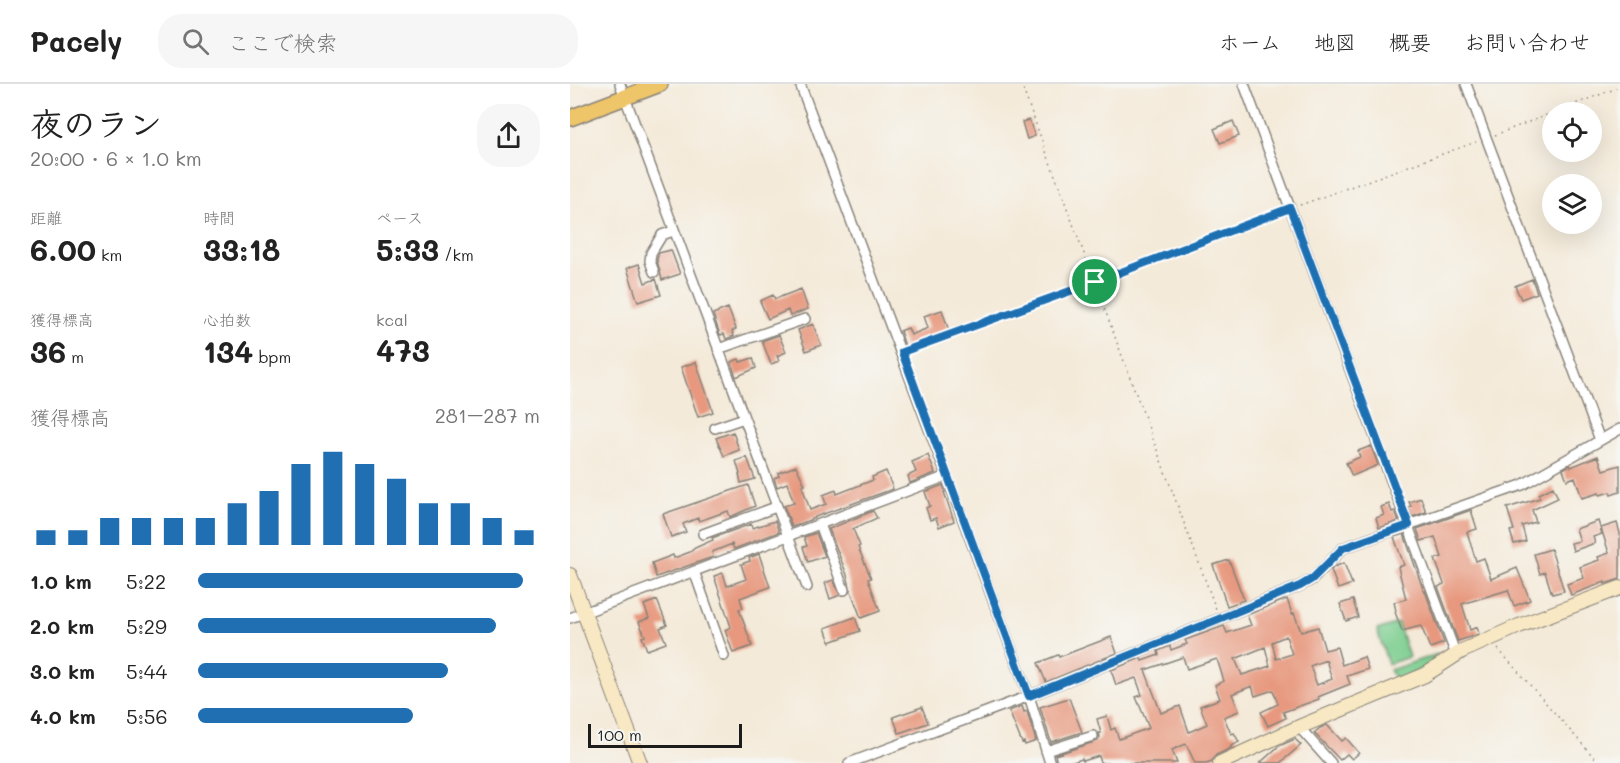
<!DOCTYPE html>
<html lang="ja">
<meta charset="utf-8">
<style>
body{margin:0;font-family:Mali,"Klee One",sans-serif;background:#f6f6f6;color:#222;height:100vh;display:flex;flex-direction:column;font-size:22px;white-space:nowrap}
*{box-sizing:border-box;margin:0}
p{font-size:20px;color:#767676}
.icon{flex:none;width:33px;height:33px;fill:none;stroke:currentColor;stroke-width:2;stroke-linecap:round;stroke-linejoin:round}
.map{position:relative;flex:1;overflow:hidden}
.panel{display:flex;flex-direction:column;background:#fff;width:570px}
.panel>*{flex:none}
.buttons{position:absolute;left:972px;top:18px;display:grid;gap:12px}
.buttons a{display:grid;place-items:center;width:60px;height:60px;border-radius:50%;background:#fff;box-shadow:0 6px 24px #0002;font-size:30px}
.scale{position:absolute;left:18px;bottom:15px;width:154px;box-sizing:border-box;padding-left:6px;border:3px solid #1c1c1c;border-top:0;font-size:16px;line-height:21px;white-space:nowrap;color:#1c1c1c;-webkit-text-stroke:4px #f6f6f2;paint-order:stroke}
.pin{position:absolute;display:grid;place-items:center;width:51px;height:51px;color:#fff;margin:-26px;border:3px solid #fff;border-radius:50%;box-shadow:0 2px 6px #0007}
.round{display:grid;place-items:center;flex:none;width:63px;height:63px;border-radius:24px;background:#f6f6f6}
.summary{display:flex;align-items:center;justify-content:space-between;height:102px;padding:0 30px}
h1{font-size:33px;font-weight:800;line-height:45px}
.figures{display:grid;grid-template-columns:repeat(3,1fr);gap:9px;height:102px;padding:6px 30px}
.figures div{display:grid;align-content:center}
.figures b{font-size:30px;font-weight:800}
.figures small{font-size:16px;font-weight:400}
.figures p{font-size:16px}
.chart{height:168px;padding:12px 30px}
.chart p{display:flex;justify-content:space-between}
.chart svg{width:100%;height:108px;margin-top:6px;stroke:#1f6fb2;stroke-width:6}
ul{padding:0 30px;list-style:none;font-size:20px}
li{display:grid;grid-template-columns:96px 72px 1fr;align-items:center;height:45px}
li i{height:15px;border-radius:8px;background:#1f6fb2}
header{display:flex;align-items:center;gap:36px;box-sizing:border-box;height:84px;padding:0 30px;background:#fff;border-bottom:2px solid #e0e0e0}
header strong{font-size:28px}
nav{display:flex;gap:33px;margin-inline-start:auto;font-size:21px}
.search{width:420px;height:54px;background:#f6f6f6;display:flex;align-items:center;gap:15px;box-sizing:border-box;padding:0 21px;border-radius:24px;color:#767676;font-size:22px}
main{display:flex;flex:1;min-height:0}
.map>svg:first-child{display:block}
.green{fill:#7bcd8f;stroke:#4c7456;stroke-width:1.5}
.building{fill:#e7987e;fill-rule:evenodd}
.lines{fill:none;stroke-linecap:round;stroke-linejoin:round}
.street-casing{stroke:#88837a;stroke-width:12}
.secondary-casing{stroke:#88837a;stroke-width:16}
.primary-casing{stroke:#88837a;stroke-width:18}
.path{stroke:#88837a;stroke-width:1.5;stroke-dasharray:1.5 4.5;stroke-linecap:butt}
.street{stroke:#fff;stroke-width:9}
.secondary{stroke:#f8e8c3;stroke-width:14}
.primary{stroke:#eec569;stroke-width:15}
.route-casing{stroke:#fff;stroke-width:12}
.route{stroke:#1f6fb2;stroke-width:8}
</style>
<header>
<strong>Pacely</strong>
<div class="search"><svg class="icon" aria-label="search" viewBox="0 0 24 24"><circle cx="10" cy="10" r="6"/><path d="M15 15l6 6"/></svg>ここで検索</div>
<nav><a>ホーム</a><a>地図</a><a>概要</a><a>お問い合わせ</a></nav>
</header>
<main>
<section class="panel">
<div class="summary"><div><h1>夜のラン</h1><p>20:00 · 6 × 1.0 km</p></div><a class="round"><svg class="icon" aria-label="share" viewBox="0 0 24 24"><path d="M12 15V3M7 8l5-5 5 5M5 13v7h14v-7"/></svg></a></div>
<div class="figures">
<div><p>距離</p><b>6.00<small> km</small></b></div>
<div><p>時間</p><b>33:18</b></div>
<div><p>ペース</p><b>5:33<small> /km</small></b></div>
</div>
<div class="figures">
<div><p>獲得標高</p><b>36<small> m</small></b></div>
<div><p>心拍数</p><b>134<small> bpm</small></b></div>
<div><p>kcal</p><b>473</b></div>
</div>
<div class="chart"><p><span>獲得標高</span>281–287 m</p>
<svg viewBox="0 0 160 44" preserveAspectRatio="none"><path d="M5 44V38M15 44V38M25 44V33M35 44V33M45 44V33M55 44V33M65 44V27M75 44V22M85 44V11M95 44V6M105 44V11M115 44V17M125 44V27M135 44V27M145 44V33M155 44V38"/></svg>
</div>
<ul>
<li><b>1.0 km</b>5:22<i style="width:95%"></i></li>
<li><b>2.0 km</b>5:29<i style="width:87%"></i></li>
<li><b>3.0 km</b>5:44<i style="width:73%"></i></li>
<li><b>4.0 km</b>5:56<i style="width:63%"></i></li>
</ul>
</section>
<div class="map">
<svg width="1050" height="679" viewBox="0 0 1050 679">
<rect width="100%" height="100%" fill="#f6f6f2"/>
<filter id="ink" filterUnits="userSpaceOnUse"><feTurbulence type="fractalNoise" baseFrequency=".0167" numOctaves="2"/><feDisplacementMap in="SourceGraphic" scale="12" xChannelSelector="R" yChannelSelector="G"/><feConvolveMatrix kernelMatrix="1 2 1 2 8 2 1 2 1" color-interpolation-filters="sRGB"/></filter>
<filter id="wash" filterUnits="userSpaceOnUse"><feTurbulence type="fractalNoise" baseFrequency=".008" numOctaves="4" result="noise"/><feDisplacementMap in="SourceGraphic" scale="24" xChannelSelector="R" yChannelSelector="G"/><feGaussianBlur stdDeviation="1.35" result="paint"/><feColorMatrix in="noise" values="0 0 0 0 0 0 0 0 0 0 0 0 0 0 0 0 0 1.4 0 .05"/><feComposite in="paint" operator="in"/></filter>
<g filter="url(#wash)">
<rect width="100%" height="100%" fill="#f4ead9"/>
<path class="green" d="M828,539L839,573L818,580L807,546Z
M868,570L871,574L870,576L827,598L820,586Z"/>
<g id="blocks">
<path class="building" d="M459,36L465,52L457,55L452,38Z
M663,37L669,52L650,59L644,45Z
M101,166L110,190L92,196L87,176L88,171L89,169Z
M69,180L75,199L86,195L91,211L68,218L57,184Z
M962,195L967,209L951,215L945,202Z
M231,205L238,225L220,232L218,226L198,235L190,217L203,211L205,215Z
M158,224L166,245L162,247L164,252L156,255L154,250L150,251L143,230Z
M372,226L379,247L348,258L349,260L336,265L330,247L338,244L341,251L358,244L354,232Z
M243,240L251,261L236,267L228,246Z
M209,251L216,268L207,272L209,277L201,280L192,257Z
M183,274L186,284L166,293L161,278L169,275L170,278Z
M126,278L143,328L128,333L111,283Z
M163,348L169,366L154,372L146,354Z
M801,362L808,381L782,392L776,379L790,373L788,367Z
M358,371L365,389L340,399L338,392L346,388L342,378Z
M1028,372L1033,386L1050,381V408L1041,411L1040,408L1030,411L1029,409L1012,414L1005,393L997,396L993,385L1000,381L1001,383Z
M177,373L185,395L171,399L169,390H170L166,377Z
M226,382L235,401L232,402L240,426L256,420L253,411L266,406L267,410L303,396L302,393L316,387L323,405L245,433V434L222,443L214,422L224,419L217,399L207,403L204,394L209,392L208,389Z
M178,401L185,422L160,433L158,427L129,437L128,434L113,440L116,448L101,453L93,430Z
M373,401L375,408H374L384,437L369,443L366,434L360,436L356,424L360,422L355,408Z
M983,403L988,414L962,426L966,438L952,442L956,457L944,460L940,447L944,446L937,424L970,414L968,410Z
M851,414L856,428L842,433L838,423L841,422L839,418Z
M819,420L822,428L825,427L829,437L809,444L806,434L814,431L811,423Z
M901,426L907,445L897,448L906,477L914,474L921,495L947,484L960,516L944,522L938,506L892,520L900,546L907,543L909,550L888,557L868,503L874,500L865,475L872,473L865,453L851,457L847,445Z
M303,427L307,434L283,445L290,462L288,463L301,494L298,495L310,527L291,534L281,507L277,491L259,445Z
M205,437L209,448L164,465L162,460L142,468L143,473L86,493L82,479L103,471L104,474L120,468L125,464L143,456L142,454L181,440L182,444Z
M1028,437L1032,450L1023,453L1025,459L1003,467L1001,459L1010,457L1006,445Z
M1047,439L1050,449V495L1035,500V498L1001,511L997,500L1014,494L1010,483L1029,476L1028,473L1039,469L1031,444Z
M246,449L255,472L238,478L233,463L237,462L234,453Z
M834,450L854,508L855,507L874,559L860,564L851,542L832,547L825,528L826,527L824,518L836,515L828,483L834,481L824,453Z
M981,465L994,507L982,510L975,488L970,490L964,470Z
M189,470L200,503L170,514L173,524L169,525L182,562L163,569L155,546L161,543L144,492L153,489L157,502L176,495L171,480L180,477L179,474Z
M659,476L674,516L657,522L643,481Z
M774,479L782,500L768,505L761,486L764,483Z
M263,496L270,511L260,515L255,499Z
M717,515L722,530L724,529L731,548L748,543L755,566L767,563L772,581L794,573L798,585L777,592L780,600L748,613L749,615L713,628L716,634L698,642L691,628L708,620L703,606L685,612L682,602L662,610L669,627L654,633L661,650L664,649L669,658L661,662V664L646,671L642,677L636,679H625L616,660L602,666L607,679H531L529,672L513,677L512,675L500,679H487L485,671L528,657L530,653L529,649H531L527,635L537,632L541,646L545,644L549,655L579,644L566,613L572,611L566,594L546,601L541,586L571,574L572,577L589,571L588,567L600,562L601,566L617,560L615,556L654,542L657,549L681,541L677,531ZM716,552L722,570L706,575L702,558ZM695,563L700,582L672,591L665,575ZM613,573L617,585L647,575L654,597L645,601L650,615L630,622L637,640L619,648L610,622L591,629L575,586ZM756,576L762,595L747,601L740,582Z
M87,516L97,541L90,544L96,559L77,566L72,553L75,552L69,538L79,534L74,521Z
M783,516L788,533L776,537L770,520Z
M285,533L290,547L260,558L255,544Z
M541,553L547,569L476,598L468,579L488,571L489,573Z
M499,614L512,648L481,658L470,623Z
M452,622L454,628L457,627L466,657L455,661L454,658L452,659L439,627Z
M352,623L358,639L329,649L323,633Z
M757,641L772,657L776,654L789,669L782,675L777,670L770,676L744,649L750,644Z
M725,655L731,661L710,679H690L709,662Z"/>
</g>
</g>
<g filter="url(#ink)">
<use href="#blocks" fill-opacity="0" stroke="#88837a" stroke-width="1.5"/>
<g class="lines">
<defs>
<path id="street" d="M50,0L237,503
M230,0L459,612L480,679
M674,0L886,571
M896,0L1030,356
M84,188L80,177L81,169L92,151L103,147
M148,265L235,235
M145,344L174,334
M250,440L274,506
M133,450L206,423
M124,487L154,572
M0,534L377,392
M729,643L761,679
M476,667L523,652
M279,679L459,612L730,502L743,495L773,464L952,401L1050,345"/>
<path id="secondary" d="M0,491L70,679
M650,679L729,643L855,591L892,567L949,542L1050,504"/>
<path id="primary" d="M0,34L90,0"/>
</defs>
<use href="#street" class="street-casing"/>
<use href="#secondary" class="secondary-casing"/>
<use href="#primary" class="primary-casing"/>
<path class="path" d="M451,0L646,525
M984,28L1050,3
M925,51L982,29
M730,121L906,58
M338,265L525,198L711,128
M928,565L1029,679"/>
<use href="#street" class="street"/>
<use href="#secondary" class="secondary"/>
<use href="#primary" class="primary"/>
</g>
</g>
<g class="lines" filter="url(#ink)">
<defs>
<path id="route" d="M720,124L839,441L773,464L742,495L730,502L459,612L332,268L525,198Z"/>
</defs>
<use href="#route" class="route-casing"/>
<use href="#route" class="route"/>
</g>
</svg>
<div class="buttons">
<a><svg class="icon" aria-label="locate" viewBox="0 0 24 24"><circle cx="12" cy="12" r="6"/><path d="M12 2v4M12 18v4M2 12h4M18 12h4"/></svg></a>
<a><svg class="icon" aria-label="layers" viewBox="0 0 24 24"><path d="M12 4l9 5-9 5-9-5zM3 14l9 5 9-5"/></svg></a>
</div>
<div class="scale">100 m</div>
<div class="pin" style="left:525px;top:198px;background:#1e9e55"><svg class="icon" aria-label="arrive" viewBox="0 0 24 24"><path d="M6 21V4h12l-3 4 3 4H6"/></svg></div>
</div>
</main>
